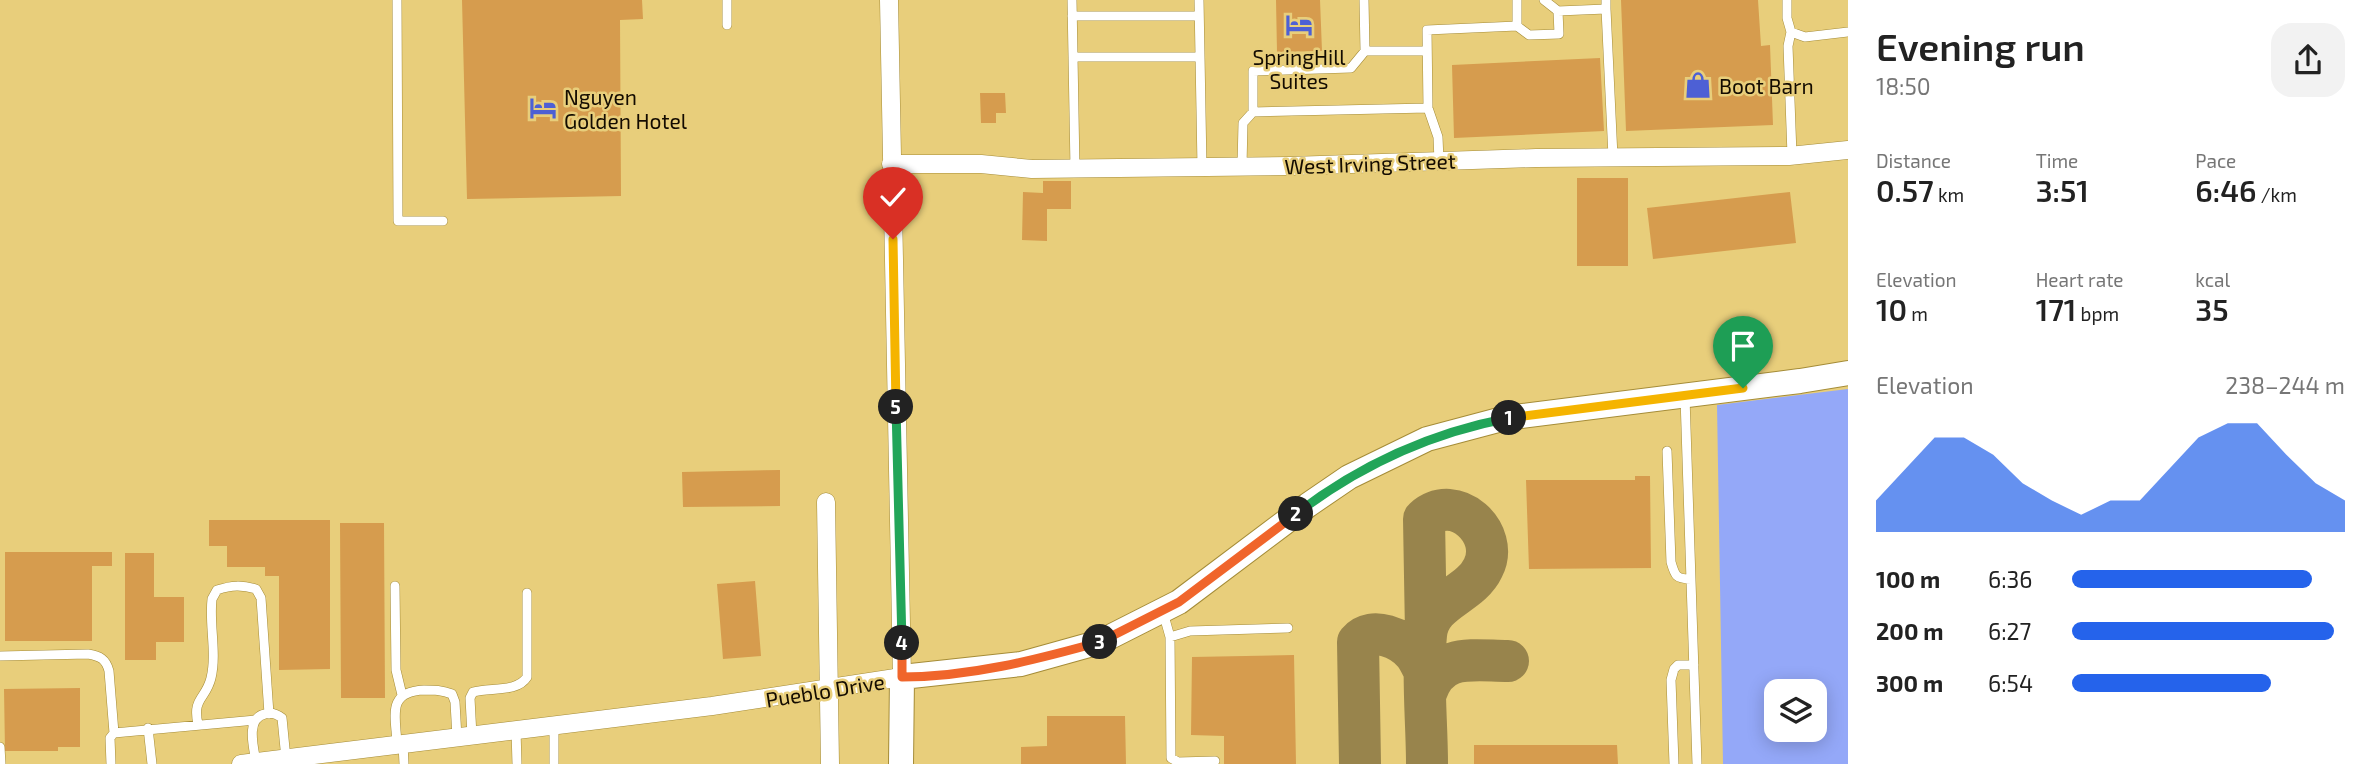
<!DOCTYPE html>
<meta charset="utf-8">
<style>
body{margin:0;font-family:"Exo 2",sans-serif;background:#f2f2f2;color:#222;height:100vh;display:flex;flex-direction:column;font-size:26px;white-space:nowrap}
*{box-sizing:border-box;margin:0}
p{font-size:23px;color:#767676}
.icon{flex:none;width:38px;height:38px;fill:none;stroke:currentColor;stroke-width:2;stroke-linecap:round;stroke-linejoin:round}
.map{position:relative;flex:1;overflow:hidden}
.side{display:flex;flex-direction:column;background:#fff;width:525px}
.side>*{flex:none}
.tools{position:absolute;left:1764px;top:679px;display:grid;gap:14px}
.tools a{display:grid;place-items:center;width:63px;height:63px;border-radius:14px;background:#fff;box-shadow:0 4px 18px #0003;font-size:35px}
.pin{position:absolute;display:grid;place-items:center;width:60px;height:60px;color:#fff;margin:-72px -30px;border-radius:50% 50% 50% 0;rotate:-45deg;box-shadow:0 0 7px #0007}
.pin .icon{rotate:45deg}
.km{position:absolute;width:35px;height:35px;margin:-18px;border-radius:50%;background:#222;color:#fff;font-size:19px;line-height:35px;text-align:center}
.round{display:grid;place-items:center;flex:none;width:74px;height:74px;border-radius:21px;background:#f2f2f2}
.summary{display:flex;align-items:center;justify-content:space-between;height:119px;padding:0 28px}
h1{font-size:38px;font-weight:600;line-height:52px}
.stats{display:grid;grid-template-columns:repeat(3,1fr);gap:10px;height:119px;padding:7px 28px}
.stats div{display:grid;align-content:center}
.stats b{font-size:30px;font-weight:600}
.stats small{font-size:19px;font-weight:400}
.stats p{font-size:19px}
.chart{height:196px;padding:14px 28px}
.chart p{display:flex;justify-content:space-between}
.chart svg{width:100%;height:126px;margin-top:7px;fill:#2563eb;opacity:.7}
ul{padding:0 28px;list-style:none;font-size:23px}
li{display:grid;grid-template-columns:112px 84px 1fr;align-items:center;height:52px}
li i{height:18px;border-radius:9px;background:#2563eb}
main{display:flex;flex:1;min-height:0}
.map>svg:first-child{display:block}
.water{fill:#94a8f8;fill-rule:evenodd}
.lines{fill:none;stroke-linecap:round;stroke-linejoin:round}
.taxiway{stroke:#98844c;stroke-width:42}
.building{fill:#d69c4e}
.lane-casing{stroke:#a58c37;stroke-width:10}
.street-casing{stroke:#a58c37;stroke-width:19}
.secondary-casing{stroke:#a58c37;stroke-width:26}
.lane{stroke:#fff;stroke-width:9}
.street{stroke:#fff;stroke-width:18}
.secondary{stroke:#fff;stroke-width:24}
.split-1-casing{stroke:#fff;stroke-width:14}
.split-2-casing{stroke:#fff;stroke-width:14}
.split-3-casing{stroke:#fff;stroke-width:14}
.split-4-casing{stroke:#fff;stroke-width:14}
.split-5-casing{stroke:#fff;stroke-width:14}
.split-6-casing{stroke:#fff;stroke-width:14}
.split-1{stroke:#f5b400;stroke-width:9}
.split-2{stroke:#22a559;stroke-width:9}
.split-3{stroke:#f0652b;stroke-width:9}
.split-4{stroke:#f0652b;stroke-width:9}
.split-5{stroke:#22a559;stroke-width:9}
.split-6{stroke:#f5b400;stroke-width:9}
.labels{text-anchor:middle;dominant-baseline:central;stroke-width:5;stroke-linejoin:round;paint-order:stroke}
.poi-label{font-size:21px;fill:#130b00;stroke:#e8ce7b;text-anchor:start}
.street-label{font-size:21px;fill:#130b00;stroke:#e8ce7b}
</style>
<main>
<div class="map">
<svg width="1848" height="764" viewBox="0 0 1848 764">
<rect width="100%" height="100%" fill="#e8ce7b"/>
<path class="water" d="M1848,389V764H1723L1717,405ZM1776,691H1815V730H1776Z"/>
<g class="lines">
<path class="taxiway" d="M1426,633L1424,519C1455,491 1501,533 1483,568C1470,596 1429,600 1426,635C1422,674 1427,724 1427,764
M1426,693C1439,652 1474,661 1508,661
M1360,764L1358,642C1372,625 1402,639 1414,653C1419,659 1422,667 1426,674"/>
</g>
<path class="building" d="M462,0H642L643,19L620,20L621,196L467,199Z
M1276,0H1320L1322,51L1277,52Z
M1621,0H1758L1761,46L1770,45L1773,125L1626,131Z
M1600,58L1604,131L1454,138L1452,65Z
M980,93H1005L1006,113H996V123H981Z
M1577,178H1628V266H1577Z
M1043,181H1071V209H1047V241L1022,240L1023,192L1043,193Z
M1790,192L1796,243L1653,259L1647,208Z
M780,470V506L683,507L682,472Z
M1635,476H1650L1651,568L1529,569L1526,480H1635Z
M209,520H330V669L279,670V576H265V567H227V546H209Z
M340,523H384L385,698H341Z
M5,552H112V566H92V641H5Z
M125,553H154V597H184V642H156V660H125Z
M755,581L761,656L723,659L717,584Z
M1294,655L1296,764H1224V736L1191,735L1192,657Z
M80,688V747H58V751H5L4,689Z
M1047,716H1125L1126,764H1021V747L1047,746Z
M1474,745H1617L1618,764H1474Z"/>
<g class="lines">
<defs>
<path id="lane" d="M397,0L398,221H443
M727,0V25
M1072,0L1075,169
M1199,0L1202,167
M1364,0L1365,51
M1544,0L1558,11L1606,9V0
M1787,0V18L1791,32L1805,37L1848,32
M1606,9L1613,157
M1072,16H1199
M1517,26L1529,35L1559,34L1558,11
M1791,32L1788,46L1792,155
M1073,57H1200
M1253,112V71L1351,68L1365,51H1426
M1439,161L1438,137L1428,108L1427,30L1517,26V0
M1242,166L1243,123L1253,112L1428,108
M1685,397L1697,764
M1667,451L1671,562C1675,576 1676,579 1691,579
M395,586L396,670L402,695
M1163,612L1170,637L1171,758L1178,762L1215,761
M1170,637L1190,631L1288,628
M0,656L88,654C100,656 106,659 109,671L114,733
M198,724C192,698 206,699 211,678C217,653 209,624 212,599L217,590C232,585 242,585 256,589L261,598L269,714
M554,726V764
M148,728L152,764
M516,730L517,764
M472,736L470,698L473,692C490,687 517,693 527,677V593
M403,744L404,764
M397,745C396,716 386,692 424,690C434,690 442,690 452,694L455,702L457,738
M0,747L1,764
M256,762C254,749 245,718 265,714C271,712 277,714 282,718L286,759
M111,764L110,738L114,733L256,720
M1674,764L1671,680L1674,669L1678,665H1694"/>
<path id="street" d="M891,164H981L1032,169L1290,166L1536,158L1789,156L1848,150
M826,502L830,764
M241,764L712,706L902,677L889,0"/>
<path id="secondary" d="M901,764L902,677L1021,664L1100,642L1179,602L1308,505L1349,477L1427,439L1506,418L1800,381L1848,373"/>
</defs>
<use href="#lane" class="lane-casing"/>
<use href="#street" class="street-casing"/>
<use href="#secondary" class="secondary-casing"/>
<use href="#lane" class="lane"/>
<use href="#street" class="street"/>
<use href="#secondary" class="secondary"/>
</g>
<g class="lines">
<defs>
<path id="split-1" d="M1509,418L1743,388"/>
<path id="split-2" d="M1296,514C1360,465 1430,433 1509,418"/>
<path id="split-3" d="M1100,642L1179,602L1296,514"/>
<path id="split-4" d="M902,643V677C969,677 1035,660 1100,642"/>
<path id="split-5" d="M896,407L902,643"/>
<path id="split-6" d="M893,239L896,407"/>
</defs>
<use href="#split-1" class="split-1-casing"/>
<use href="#split-2" class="split-2-casing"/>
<use href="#split-3" class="split-3-casing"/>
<use href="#split-4" class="split-4-casing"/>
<use href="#split-5" class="split-5-casing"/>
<use href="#split-6" class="split-6-casing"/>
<use href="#split-1" class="split-1"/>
<use href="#split-2" class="split-2"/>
<use href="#split-3" class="split-3"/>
<use href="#split-4" class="split-4"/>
<use href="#split-5" class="split-5"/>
<use href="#split-6" class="split-6"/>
</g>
<defs>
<symbol id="hotel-bare" viewBox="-9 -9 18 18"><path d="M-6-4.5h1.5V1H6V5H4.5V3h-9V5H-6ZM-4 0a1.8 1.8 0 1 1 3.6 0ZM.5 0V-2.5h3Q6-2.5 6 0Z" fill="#4d60d5" stroke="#e8ce7b" stroke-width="2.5" paint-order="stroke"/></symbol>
<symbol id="shop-bare" viewBox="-9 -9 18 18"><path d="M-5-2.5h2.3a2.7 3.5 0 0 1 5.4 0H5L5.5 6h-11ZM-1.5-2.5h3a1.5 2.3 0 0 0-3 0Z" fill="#4d60d5" stroke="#e8ce7b" stroke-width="2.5" paint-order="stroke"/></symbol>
</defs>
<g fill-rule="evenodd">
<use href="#hotel-bare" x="1280" y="6" width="38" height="38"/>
<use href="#shop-bare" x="1679" y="66" width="38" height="38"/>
<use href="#hotel-bare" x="524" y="89" width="38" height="38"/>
</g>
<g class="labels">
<g class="poi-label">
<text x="1299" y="56" text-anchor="middle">SpringHill<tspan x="1299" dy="24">Suites</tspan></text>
<text x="1719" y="85">Boot Barn</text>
<text x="564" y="96">Nguyen<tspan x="564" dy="24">Golden Hotel</tspan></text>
</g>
<g class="street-label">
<text transform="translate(1370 163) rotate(-2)">West Irving Street</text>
<text transform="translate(825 690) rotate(-9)">Pueblo Drive</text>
</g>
</g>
</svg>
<div class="tools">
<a><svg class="icon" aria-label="layers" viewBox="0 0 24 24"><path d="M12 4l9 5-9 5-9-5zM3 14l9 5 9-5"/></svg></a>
</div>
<div class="pin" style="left:1743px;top:388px;background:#1e9e55"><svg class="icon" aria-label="arrive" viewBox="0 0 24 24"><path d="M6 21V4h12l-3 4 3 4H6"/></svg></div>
<div class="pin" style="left:893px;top:239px;background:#d93025"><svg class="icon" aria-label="check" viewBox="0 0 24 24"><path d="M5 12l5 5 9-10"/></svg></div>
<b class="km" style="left:1509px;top:418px">1</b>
<b class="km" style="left:1296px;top:514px">2</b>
<b class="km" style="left:1100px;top:642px">3</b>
<b class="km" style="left:902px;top:643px">4</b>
<b class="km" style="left:896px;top:407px">5</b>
</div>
<section class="side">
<div class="summary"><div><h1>Evening run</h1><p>18:50</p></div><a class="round"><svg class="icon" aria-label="share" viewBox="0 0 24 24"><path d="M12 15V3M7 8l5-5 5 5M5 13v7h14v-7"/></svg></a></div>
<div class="stats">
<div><p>Distance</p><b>0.57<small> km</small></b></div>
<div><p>Time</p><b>3:51</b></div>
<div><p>Pace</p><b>6:46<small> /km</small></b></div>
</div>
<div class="stats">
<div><p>Elevation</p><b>10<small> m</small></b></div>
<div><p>Heart rate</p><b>171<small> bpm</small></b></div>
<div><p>kcal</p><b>35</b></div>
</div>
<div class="chart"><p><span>Elevation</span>238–244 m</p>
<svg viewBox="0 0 160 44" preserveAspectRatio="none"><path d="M0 44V33L10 22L20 11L30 11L40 17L50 27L60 33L70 38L80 33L90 33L100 22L110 11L120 6L130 6L140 17L150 27L160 33V44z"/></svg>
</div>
<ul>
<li><b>100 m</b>6:36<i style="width:88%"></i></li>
<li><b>200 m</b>6:27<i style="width:96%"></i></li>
<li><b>300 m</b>6:54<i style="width:73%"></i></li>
</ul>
</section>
</main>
